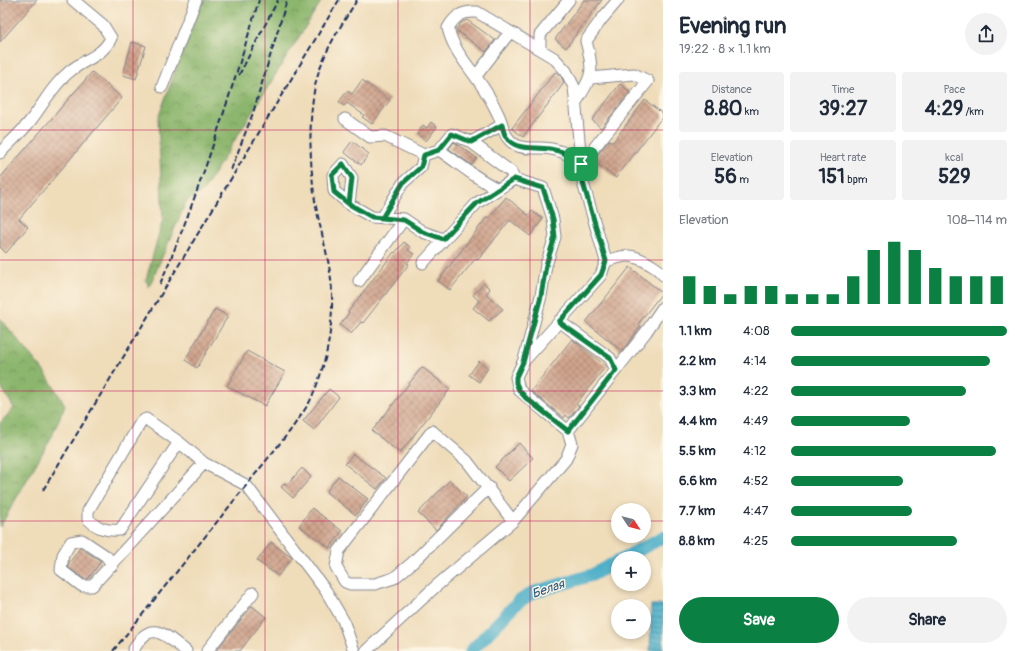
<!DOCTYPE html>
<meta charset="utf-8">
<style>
body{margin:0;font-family:Pangolin,sans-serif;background:#f2f2f3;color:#1f2937;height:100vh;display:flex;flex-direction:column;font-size:15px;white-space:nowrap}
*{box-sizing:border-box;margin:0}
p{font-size:13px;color:#747a83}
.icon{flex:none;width:22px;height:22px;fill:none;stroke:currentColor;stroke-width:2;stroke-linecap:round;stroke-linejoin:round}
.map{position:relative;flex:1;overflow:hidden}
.drawer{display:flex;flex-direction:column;background:#fff;width:360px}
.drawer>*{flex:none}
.needle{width:26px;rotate:126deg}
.fabs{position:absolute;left:611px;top:503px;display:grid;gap:8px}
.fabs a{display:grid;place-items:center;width:40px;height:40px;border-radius:50%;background:#fff;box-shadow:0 2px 6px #0003;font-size:20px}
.pin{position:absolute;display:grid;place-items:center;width:34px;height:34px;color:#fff;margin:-17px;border-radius:8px;box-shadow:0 2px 6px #0006}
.round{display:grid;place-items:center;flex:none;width:42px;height:42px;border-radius:21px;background:#f2f2f3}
.headline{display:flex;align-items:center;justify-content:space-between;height:68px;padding:0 16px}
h1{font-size:22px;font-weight:700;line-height:30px}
.stats{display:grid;grid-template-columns:repeat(3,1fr);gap:6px;height:68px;padding:4px 16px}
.stats div{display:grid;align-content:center;border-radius:4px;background:#f2f2f3;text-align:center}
.stats b{font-size:20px;font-weight:700}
.stats small{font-size:11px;font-weight:400}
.stats p{font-size:11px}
.chart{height:112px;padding:8px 16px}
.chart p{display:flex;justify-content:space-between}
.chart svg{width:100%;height:72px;margin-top:4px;stroke:#0b8043;stroke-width:6}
.action{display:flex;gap:8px;margin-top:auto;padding:8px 16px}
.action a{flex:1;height:46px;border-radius:24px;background:#0b8043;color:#fff;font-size:16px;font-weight:700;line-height:46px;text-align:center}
.action a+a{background:#f2f2f3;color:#1f2937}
ul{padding:0 16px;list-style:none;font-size:13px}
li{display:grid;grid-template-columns:64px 48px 1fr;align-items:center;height:30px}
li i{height:10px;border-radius:5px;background:#0b8043}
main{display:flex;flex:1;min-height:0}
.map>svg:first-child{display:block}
.forest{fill:url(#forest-crowns);stroke:#547266}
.water{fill:url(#water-rules);stroke:#326e93}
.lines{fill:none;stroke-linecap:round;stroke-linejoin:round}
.river{stroke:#48adc8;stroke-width:13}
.building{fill:url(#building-cross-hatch)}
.minor-casing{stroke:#85868c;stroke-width:13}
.minor{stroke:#fff;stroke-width:11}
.rail{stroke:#1b2f5e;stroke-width:2;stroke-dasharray:6 3;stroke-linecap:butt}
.route-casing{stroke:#fff;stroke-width:8}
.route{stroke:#0b8043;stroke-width:5}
.grid{fill:none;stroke:#c2185b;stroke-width:1;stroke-opacity:0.55}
.labels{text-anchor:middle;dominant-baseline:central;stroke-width:3;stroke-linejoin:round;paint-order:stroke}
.water-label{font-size:13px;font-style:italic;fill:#2b5b83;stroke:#fcf5e5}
</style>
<main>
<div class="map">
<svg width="663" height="651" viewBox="0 0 663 651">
<defs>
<pattern id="forest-crowns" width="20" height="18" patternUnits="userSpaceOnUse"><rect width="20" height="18" fill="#8cb66d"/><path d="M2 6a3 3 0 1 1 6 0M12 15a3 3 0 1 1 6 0" fill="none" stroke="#72945d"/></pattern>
<pattern id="water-rules" width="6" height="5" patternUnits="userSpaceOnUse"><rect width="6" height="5" fill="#48adc8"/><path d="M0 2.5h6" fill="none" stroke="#3b8da6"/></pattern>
<pattern id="building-cross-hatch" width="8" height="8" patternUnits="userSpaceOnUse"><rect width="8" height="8" fill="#d0a48d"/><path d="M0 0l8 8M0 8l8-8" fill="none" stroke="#a88676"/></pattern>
</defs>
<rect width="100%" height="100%" fill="#fcf5e5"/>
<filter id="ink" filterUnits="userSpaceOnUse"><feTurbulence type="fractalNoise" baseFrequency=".025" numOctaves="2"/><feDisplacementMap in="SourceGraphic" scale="8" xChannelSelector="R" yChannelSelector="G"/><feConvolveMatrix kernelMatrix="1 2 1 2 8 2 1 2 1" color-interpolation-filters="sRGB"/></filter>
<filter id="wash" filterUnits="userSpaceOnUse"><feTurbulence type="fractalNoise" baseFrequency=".012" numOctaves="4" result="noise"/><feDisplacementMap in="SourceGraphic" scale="16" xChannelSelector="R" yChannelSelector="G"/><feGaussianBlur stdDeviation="0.9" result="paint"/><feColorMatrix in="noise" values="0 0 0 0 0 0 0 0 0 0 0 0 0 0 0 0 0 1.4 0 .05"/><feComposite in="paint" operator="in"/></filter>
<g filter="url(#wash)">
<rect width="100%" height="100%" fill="#efdcb9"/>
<path class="forest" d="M202,0H322L203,191L186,202L149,287L146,280L163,219L158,118Z
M0,318L46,374L65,405L52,436L0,527V423L14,408L0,385Z"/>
<path class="water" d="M651,605H663V651H650Z"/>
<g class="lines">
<path class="river" d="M624,558L663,537
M471,651L517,603L532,593L592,575L618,561"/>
</g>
<g id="blocks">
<path class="building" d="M0,0H37L0,42Z
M584,0H602L566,48L555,39Z
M467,20L495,40L486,52L456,30L461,23Z
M132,42L146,46L136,79L123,75Z
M92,72L122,98L19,219L28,227L6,253L0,247V178Z
M555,72L561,76L564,83L523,137L512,128Z
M362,80L390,100L372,124L362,117L364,115L347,103L344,106L339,102L347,91L352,94Z
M620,84L630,92L601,128L592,120Z
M645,100L663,114V116L616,178L593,161L609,140L613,142Z
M431,122L437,127L426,141L417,134L423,125L427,128Z
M352,141L369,154L361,165L344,152Z
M454,142L477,158L472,165L449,149Z
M506,197L528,215L532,211L543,219L530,236L510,220L478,260L476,258L450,290L438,281L487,217L489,218Z
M404,242L410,247L408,250L414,254L407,263L409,264L363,323L361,322L351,334L340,325L349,313L348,312L394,252L395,253Z
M630,267L662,293L638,324L641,326L622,351L586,322Z
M484,283L490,289L486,294L503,309L489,321L473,308L479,301L473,295Z
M215,309L228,316L197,368L185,360Z
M572,339L606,366L576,404L579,406L569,418L566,415L564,418L531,391Z
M247,351L285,372L265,406L227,386Z
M479,361L488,368L479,382L469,375Z
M422,367L450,389L400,453L372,431Z
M329,389L339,397L314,430L303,421Z
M519,443L533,458L509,481L495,467Z
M353,454L386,478L377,489L345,464Z
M302,468L311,477L293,498L281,487L285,483L287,485Z
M338,476L368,499L356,515L326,492Z
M450,480L467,497L436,530L418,513Z
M312,508L342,531L330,548L299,526Z
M271,542L292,558L278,576L257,561Z
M80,548L101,561L88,579H84L68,567L69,563Z
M252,606L266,617L240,651H216Z"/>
</g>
</g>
<g filter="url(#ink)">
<use href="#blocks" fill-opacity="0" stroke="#85868c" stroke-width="1"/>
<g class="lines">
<defs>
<path id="minor" d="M540,49V35L569,0
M476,76L510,32
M162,87L196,0
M575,104C592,76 595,74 586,41L601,20L618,0
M345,119L370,137L385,136L424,155L439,150C460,164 476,179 498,189
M471,142L502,125
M439,150L452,134L471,142L511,172L514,179
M0,153C10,142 22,132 31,120C44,103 53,85 69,72C84,59 102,57 111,38L103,25L73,0
M581,164L648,81L634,74L591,78
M349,204L352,178L343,164L333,175L334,191L349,204L372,217L404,219L423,232L443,239
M382,218L403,183L421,167L424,155
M606,261C626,255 630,253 648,263C654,267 659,269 663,275
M423,263L477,203L514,179L543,188L553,219L555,237L546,265L541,296L524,360
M359,281L404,219
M559,321L610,358L616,370L568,431
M616,370L646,332L663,307
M179,442L120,530C107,531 98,529 88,519V511L141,422L146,419L179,442L204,463L246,485L326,591L343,620L354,651
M489,487L412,563L394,578L375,584H350L345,582L336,567L339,551L432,431L467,461L513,521
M113,565L106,556L82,540L71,542L63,555L61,570L82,586H92L204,463
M133,651C150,617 165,635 186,651
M207,651L253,593
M366,651L435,587L513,521L566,459L572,444L568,431L519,390L516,377L523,362L601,275L606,261L583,183L574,87L566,71L554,58L477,12C462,11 455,16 448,28C453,50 468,65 480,83C487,93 493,103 498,114C504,126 503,138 516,145C523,149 532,148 540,148C556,148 569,153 581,164"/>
</defs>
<use href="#minor" class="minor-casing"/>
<use href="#minor" class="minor"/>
<path class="rail" d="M239,75L278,0
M231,170L253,113L287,0
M160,284C200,192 230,95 259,0
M43,490L339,0
M113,651L290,431C296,422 304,412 310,401C326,367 333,330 332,293C331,262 320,231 315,201C310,164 308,123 315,86C321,55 341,26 357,0"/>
</g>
</g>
<g class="lines" filter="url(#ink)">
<defs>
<path id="route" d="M581,164C572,155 563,151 550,149C535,146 517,152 506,137C504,134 503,129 502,125L471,142L452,134L439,150L424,155L421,167L403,183L382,218L372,217L349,204L352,178L343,164L332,175L334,192L349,204L372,217L404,220L423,232L443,239L477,203L514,179L543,188L553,219L555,237L546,265L541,296L523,362L516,377V383L519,390L526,398L568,431L616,370L610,358L559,322L601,275L606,261L583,183L581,164"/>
</defs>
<use href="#route" class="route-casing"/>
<use href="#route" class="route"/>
</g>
<path class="grid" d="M133,0V651M265,0V651M398,0V651M530,0V651M0,130H663M0,260H663M0,391H663M0,521H618M644,521H663"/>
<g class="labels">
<g class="water-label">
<text transform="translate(548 589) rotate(-19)">Белая</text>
</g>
</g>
</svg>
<div class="fabs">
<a><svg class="needle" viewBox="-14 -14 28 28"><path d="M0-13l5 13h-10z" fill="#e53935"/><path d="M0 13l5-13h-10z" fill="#747a83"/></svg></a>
<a>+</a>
<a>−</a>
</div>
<div class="pin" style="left:581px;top:164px;background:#1e9e55"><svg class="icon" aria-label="arrive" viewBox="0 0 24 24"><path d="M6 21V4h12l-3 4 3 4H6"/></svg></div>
</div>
<section class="drawer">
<div class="headline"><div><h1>Evening run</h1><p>19:22 · 8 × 1.1 km</p></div><a class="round"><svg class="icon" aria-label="share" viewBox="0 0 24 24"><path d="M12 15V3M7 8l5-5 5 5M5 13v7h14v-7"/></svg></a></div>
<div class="stats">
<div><p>Distance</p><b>8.80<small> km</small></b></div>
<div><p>Time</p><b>39:27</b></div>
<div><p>Pace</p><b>4:29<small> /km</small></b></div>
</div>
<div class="stats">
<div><p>Elevation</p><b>56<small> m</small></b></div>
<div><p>Heart rate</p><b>151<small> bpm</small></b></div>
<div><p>kcal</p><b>529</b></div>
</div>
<div class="chart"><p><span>Elevation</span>108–114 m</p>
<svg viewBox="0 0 160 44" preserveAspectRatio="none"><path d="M5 44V27M15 44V33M25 44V38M35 44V33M45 44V33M55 44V38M65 44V38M75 44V38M85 44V27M95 44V11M105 44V6M115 44V11M125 44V22M135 44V27M145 44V27M155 44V27"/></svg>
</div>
<ul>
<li><b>1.1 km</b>4:08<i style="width:100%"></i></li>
<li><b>2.2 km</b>4:14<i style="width:92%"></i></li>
<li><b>3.3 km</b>4:22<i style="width:81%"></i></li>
<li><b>4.4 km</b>4:49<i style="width:55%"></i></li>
<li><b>5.5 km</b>4:12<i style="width:95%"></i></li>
<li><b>6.6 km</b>4:52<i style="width:52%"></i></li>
<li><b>7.7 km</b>4:47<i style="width:56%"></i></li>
<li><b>8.8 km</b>4:25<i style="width:77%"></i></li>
</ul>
<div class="action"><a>Save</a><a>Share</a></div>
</section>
</main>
